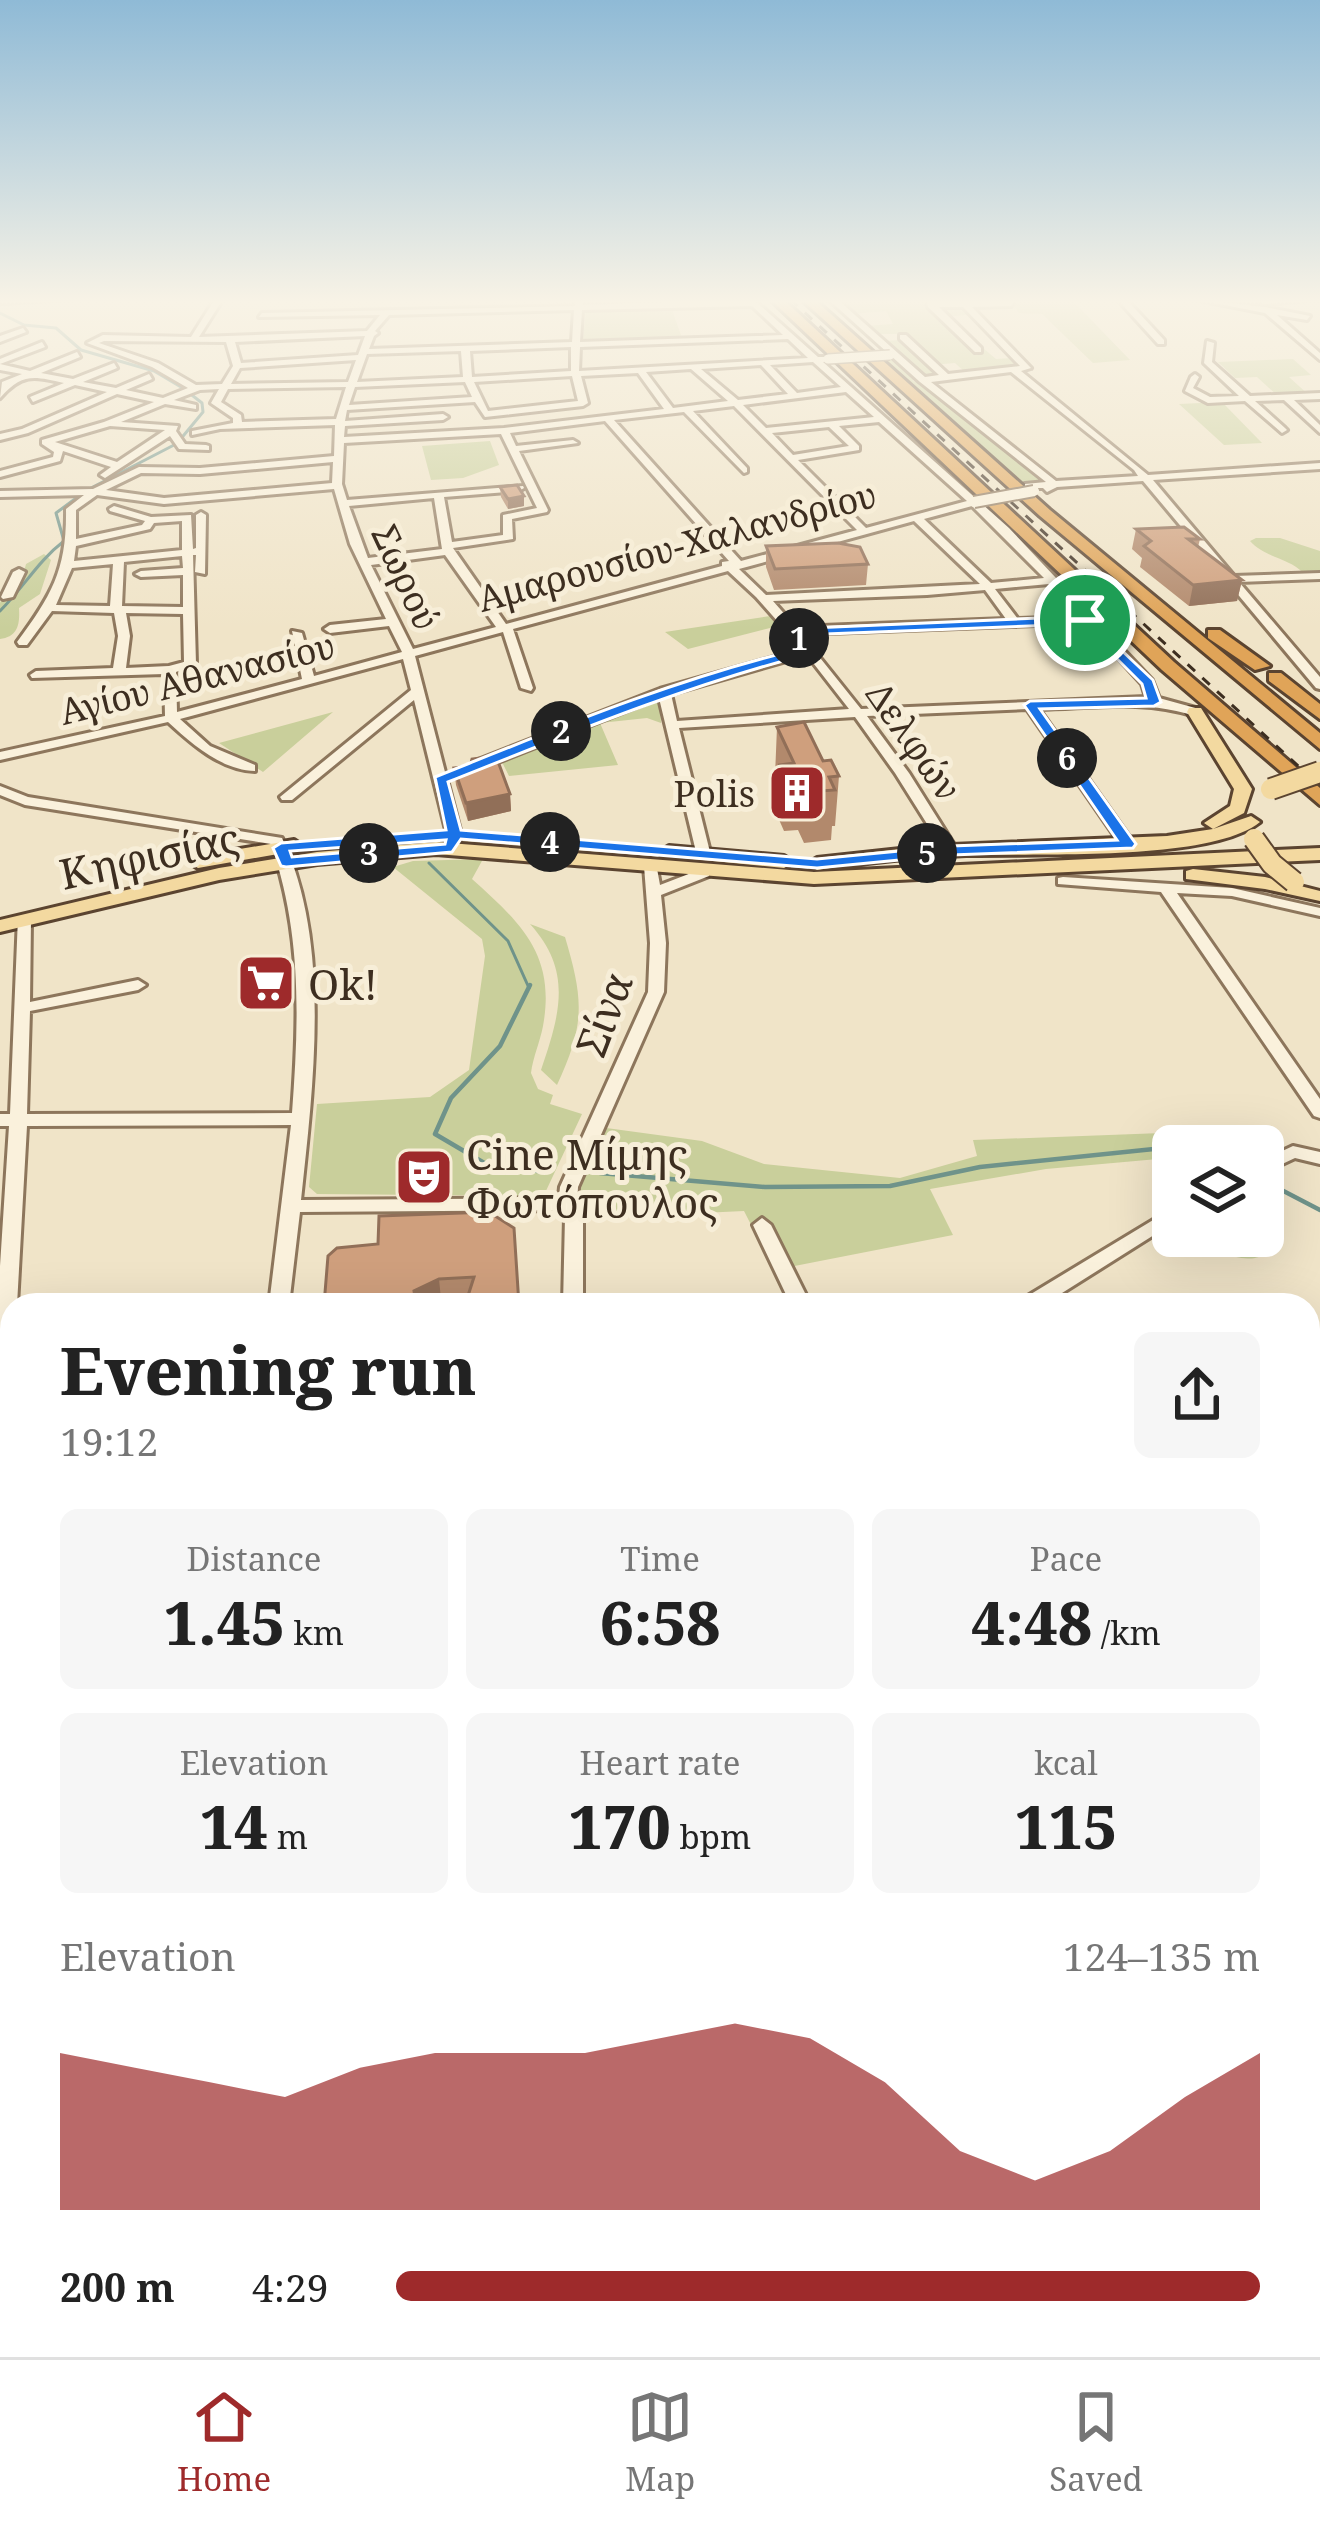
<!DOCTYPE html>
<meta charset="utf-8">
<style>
body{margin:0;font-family:"Noto Serif",serif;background:#f6f6f6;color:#222;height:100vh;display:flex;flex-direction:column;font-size:45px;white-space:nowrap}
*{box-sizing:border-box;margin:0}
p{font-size:39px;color:#767676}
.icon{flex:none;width:66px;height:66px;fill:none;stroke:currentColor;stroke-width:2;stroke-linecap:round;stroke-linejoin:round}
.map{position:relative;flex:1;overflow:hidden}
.panel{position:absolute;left:0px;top:1293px;width:1320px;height:1065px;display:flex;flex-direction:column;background:#fff;border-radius:36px 36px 0 0;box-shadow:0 12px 48px #0002}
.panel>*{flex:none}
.controls{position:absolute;left:1152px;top:1125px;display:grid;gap:24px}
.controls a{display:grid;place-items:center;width:132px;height:132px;border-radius:18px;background:#fff;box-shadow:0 12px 48px #0002;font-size:60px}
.pin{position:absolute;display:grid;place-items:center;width:102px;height:102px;color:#fff;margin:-51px;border:6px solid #fff;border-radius:50%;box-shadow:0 3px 12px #0007}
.km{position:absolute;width:60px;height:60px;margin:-30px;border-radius:50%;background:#222;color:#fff;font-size:33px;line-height:60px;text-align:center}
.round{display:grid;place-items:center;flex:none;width:126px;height:126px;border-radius:18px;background:#f6f6f6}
.overview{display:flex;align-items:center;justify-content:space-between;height:204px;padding:0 60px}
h1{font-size:66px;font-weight:800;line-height:90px}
.stats{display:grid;grid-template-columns:repeat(3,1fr);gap:18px;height:204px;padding:12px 60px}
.stats div{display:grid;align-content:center;border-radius:18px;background:#f6f6f6;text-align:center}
.stats b{font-size:60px;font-weight:800}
.stats small{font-size:33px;font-weight:400}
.stats p{font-size:33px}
.chart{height:336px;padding:24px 60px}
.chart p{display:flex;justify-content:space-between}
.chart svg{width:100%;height:216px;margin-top:12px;fill:#9e2a2b;opacity:.7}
ul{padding:0 60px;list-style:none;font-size:39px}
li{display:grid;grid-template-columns:192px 144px 1fr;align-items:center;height:90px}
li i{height:30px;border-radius:15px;background:#9e2a2b}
.menu{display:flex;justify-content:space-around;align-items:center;height:168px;border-top:3px solid #e0e0e0;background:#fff;font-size:33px;color:#767676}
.menu a{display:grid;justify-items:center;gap:6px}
.menu .on{color:#9e2a2b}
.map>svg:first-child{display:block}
.green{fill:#c9cf9b}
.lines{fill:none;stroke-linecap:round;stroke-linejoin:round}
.stream-far1{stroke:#6f938a;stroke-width:3}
.stream{stroke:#6f938a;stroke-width:4.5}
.minor-casing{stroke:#8d765c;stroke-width:6}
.major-casing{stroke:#5b4430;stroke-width:6}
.highway-casing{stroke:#5b4430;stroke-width:6}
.minor{fill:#faf1dc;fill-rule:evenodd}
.major{fill:#f3d9a0;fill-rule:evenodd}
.highway{fill:#e0a458;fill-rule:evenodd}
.rail{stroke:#3d2e20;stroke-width:3;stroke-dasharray:10 10;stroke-linecap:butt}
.minor-bridge-far1-casing{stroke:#8d765c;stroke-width:12;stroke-linecap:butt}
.minor-bridge-casing{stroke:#8d765c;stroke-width:14;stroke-linecap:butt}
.major-bridge-casing{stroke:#5b4430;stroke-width:24;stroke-linecap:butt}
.minor-bridge-far1{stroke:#faf1dc;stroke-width:9}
.minor-bridge{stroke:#faf1dc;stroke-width:10}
.major-bridge{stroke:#f3d9a0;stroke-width:20}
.wall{fill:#b2896c}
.shaded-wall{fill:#916f58}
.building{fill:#cf9f7d;stroke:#916f58;stroke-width:3}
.route{fill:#1a73e8;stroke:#fff;stroke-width:3;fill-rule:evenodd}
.labels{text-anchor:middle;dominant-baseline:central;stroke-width:10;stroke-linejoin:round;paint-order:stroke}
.far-street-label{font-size:36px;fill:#3d2e20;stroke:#f7eed8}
.far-poi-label{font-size:36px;fill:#3d2e20;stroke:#f7eed8;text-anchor:end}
.street-label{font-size:42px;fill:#3d2e20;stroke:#f7eed8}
.poi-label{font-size:42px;fill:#3d2e20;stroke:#f7eed8;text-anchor:start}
</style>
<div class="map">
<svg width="1320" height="2357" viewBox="0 0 1320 2357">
<rect width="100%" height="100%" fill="#f0e4c8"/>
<path class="green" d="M834,299H963L974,314L946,317L996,359L1012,358L1017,363L966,373L955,363L931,365L942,376L924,378L882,341L902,340L898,334H874L865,326L893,324L886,311L851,314Z
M1071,299L1130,360L1093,363L1042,314L1019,313L1010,300Z
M671,307L682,338L583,341L586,309Z
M884,358H893L917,379L912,381L920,382L1045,481L1025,484Z
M1293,359L1311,375L1289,377L1310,396L1279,397L1257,377L1235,378L1218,362Z
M1222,402L1262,443L1224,445L1179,404Z
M490,441L499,465L463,478L431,480L422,446Z
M1256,538H1280L1320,551V573H1303C1290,558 1265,558 1250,541Z
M44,554L51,560L40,594L19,608C20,624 18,637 0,639V603L7,585L22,579L26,564Z
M770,616L778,626L688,649L665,632Z
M649,701L660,704L661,723L647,718L600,723L618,765L509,776L500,758Z
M333,712L263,772L219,743Z
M483,859L472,879C521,923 556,955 543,1026C540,1042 533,1057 531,1073L538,1089L553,1095L550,1104L582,1114L545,1193L526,1196L317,1194L309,1187L317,1104L430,1097L469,1070L485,956L482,939L393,867L413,861Z
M530,924L565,937C584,1001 585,1025 557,1085L541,1070C560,1014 573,971 530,924Z
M599,1127L702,1141L764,1164L900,1178L977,1156L973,1140L1215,1131L1235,1132L1259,1146H1173V1165L1169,1158L1046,1169L930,1189L953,1235L774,1270L744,1211L595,1218C563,1189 590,1164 599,1127Z
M1173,1222V1236C1200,1236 1249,1235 1271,1251C1246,1269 1221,1250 1195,1243C1180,1240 1171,1243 1158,1233Z"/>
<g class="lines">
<path class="stream-far1" d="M0,313L24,325L56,328L81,350L154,371L181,387
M179,441L203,412L202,403L188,392
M91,488L174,445
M0,611C24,587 38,561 64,541L56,513L83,493
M429,863L508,941L529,988"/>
<path class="stream" d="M530,985L500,1046L451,1098L435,1134L486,1164L545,1172
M600,1173L765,1187L890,1186L980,1167L1183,1146
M1270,1184L1320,1210"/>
<defs>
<path id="minor" d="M0,299H75L0,303Z
M215,299H223L199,337L367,331L380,315L259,317L262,313L575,306V299H583V305L753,299L818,357H831V361L823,362L1009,528L1152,680L1159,698L1199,709L1201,712L1195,716C1142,699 1093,708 1039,709L1135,845L1133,848H1123L1027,709L867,716L909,773L958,851L951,855L946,854L895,773L855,717L679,728L711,856L704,860L697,856L659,698L483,768H473V762L660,689L802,649L756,597L728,571L513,629L533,688L531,691L521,688L503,632L415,656L461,834L457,851L452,852L445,848L447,834L414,700L292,800H282L280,797L411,690L403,659L180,719L210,746L255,765V771C221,770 192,744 168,722L0,760V752L165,716L164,674L32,678L30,675L36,671L113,668L118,636L114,613L52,611L27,645H19L17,642C52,595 67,569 66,509L84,495L0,497V491L93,489L139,467L200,468L334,456L335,425L220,429L192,435V431L233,423V418L211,403L219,389L200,390L174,400L196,405V409L165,404L121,422L178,426L176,431L185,444L206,445L209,446V450L179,449L170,436L105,478L100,475L111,467L63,451L60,461L0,477V471L53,457L54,452L42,444V440L104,422L154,402L117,394L28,433L0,440V434L22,429L107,392L75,385L33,402L30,397L64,383C33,376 22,373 0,398L2,382L22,374L0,370V359L42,342L45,347L0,364L30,371L77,352L80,357L41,373L73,379L114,363L117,368L83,382L116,388L149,374L152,379L126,390L163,398L188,388L152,367L87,343L103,335L191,337ZM752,306L783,335L580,342L582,310ZM574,310L572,342L369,349L374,336L378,333L375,331L389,315ZM365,336L358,355L241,363L235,342ZM788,339L808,358L579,371L580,347ZM104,341L226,342L233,366L222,384L196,385L158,363L99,343ZM571,347V371L472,377L470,351ZM461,351L463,377L357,382L367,354ZM356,360L348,382L231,384L240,368ZM813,362L841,387L797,393L770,365ZM761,365L788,394L738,400L701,369ZM691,369L728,401L673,408L646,372ZM638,373L664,409L504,428L344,437L345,426L443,420L448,417L443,414L345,421L347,410L475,402L485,417L583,406L588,403L581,376ZM572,376L578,401L488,411L474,382ZM465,382L472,397L349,405L355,387ZM346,387L336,419L242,422L241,415L221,402L228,389ZM846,392L874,417L766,428L743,405ZM734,406L857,530L741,561L614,420L684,412L744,473L747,472V468L693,411ZM605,421L729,561L722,562V566L506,624L453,548L513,539L512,519L547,512L548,510L519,451L578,443L573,440L516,446L510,433ZM879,422L967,501L866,528L798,460L859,450V446L839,426ZM110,426L165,430L117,462L55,442ZM829,427L849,446L793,455L772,433ZM501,434L537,508L503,515V535L452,542L444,497L519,491L524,488L523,486L347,500L342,484L344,443ZM333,462L332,483L164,498L106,490L141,473L200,474ZM334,489L350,544L386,619L330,625L324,629L330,633L389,626L402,652L314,676L302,633L292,631L302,679L177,712L176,672L196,664L193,555H196L195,572L205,574L206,515L201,512L196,515V548L193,549L191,515L151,517L114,506L109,509L110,511L145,521L142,525L76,539V510L97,495L164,504ZM434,498L442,549L368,558L349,506ZM972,506L1044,578L991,583L924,519ZM182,521V550L74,561L76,546L150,529L154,523ZM914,521L980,584L766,595L739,569ZM445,555L496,627L413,649L371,565ZM182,556L183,568L141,571L135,574L141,577L183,575V607L122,606L124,562ZM113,564L110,606L56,605L72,568ZM1049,584L1080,617L1018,619L995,589ZM985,590L1006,619L796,627L773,601L927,595ZM126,613L183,614L184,662L169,666L126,668L130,636ZM1086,623L1142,684L1146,697L861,709L801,634ZM807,655L849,709L677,721L671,694Z
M828,299H837L925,377L939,375L900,339V335H906L948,374L1020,366L963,307H939L981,348V352H975L928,307L927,301L1014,302L1011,306L972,307L1031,368L1021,371L1148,475L1320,463V469L1153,480L1234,576L1320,573V579L1239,582L1320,677V689L1316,688L1143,481L1057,487L1047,492L1043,488H1025V484L1046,482L920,382ZM1011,372L1134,470L1138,476L1056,481L931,382Z
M1117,299H1126L1164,340V344H1158Z
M1194,299L1265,307L1310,316L1307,320L1277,315L1320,353V360L1265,313Z
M1320,299L1265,304L1261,302L1270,299Z
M23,328L26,332L0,342V336Z
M1207,341L1214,343L1212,362L1250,396L1320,393V399L1294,400L1320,425V433L1284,400L1255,401L1285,428L1287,430L1282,433L1245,401L1208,403L1185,391L1191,377L1195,374L1199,377L1193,388L1210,397L1239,396L1204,363Z
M19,569L25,572L13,597L3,599L1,597L13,572Z
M0,786L28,797L282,838C332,943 313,1087 301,1200L559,1198L560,1187L648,992L650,943L644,866L646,863H656L660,885L699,870H709V876L661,895L666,943L664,992L578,1187L577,1204L583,1217V1305H563L565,1217L562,1210L300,1212L289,1305H269L291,1125L27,1126L17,1305H12L10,1425L7,1431L0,1433V1266L9,1126H0V1114H10L18,917H28L31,920L30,1002L138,980L146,985L138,990L30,1011L27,1114L292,1113C299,1019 302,934 271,844L25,805L0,795Z
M1063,877L1232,888L1320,908V916L1232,896L1177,893L1320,1099V1118L1314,1116L1161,892L1058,884V878Z
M1293,1146L1320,1152V1164L1295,1158L1263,1173V1160Z
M1173,1208V1223L1043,1305H1018L1021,1300Z
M762,1218L771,1225L811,1305H791L753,1225Z
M1308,1474L1320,1478V1496L1308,1492Z
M12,1605V1626L0,1630V1610Z
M1320,1836V1862L1308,1865V1839Z
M12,1928V1954L0,1959V1933Z
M1308,2134L1318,2139L1320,2143V2192L1308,2184Z
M12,2297V2329L0,2333V2301Z
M298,2346H330L332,2357H300Z
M672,2346H704L706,2357H674Z
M1083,2346H1115L1119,2357H1087Z"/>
<path id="major" d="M1189,708H1201L1252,789L1244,813L1213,829L1204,823L1230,806L1234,789L1187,712Z
M1251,816L1260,822C1211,862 1033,853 966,855C916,857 866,862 817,870L807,864L817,858L928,846L1167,836L1213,829Z
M294,840L303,846L301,850L198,868L188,862L198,856Z
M436,842L814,872L1320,848V860L814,884L436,854L317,864L219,880L0,932V920L219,868L317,852Z
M669,846L784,856L794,862L784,868L662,856L659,852Z
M1193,869L1265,877L1320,891V901L1265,889L1186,879V871Z"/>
<path id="highway" d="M770,299H783L1174,662L1320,788V805L1162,670Z
M801,299H814L1050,510L1320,733V749L1040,516Z
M1208,630H1220L1270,666L1255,670L1208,638Z
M1269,673H1281L1320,704V719L1269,681Z"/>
</defs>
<use href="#minor" class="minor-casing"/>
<use href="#major" class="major-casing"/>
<use href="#highway" class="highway-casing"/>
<use href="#minor" class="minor"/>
<use href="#major" class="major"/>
<use href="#highway" class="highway"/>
<path class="rail" d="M790,299L1320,786"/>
<defs>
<path id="minor-bridge-far1" d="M828,359L890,355"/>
<path id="minor-bridge" d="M974,502L1034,491"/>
<path id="major-bridge" d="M1271,789L1320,772
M1254,839L1272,864L1294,882"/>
</defs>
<use href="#minor-bridge-far1" class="minor-bridge-far1-casing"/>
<use href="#minor-bridge" class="minor-bridge-casing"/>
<use href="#major-bridge" class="major-bridge-casing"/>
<use href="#minor-bridge-far1" class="minor-bridge-far1"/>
<use href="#minor-bridge" class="minor-bridge"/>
<use href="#major-bridge" class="major-bridge"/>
</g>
<path class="wall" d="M500,487L524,506L508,509L501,497Z
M1136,529L1200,539L1198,547L1242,580L1237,601L1189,606L1140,567L1142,558L1132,549Z
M766,546L868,564L866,585L774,590L766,567Z
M777,727L823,761L839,776L835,826H832L831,840L804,843L798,830L784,831L777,815L779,785L775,776Z
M454,768L510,794L511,811L468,821L456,785Z
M435,1156L436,1185H412L410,1173Z
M514,1228L468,1297L441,1299L428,1305H324L378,1244Z"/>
<path class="shaded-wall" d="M524,496V506L508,509V499Z
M1242,580L1237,601L1189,606L1193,585Z
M510,794L511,811L468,821L466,803Z
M439,1279L441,1299L428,1305H416L414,1291Z"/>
<path class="building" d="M517,485L524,496L508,499L500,487Z
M1184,527L1200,539H1188L1242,580L1193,585L1144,546L1151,541L1136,529Z
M838,543L860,547L868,564L775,569L766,546Z
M804,722L823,761L831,760L839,776L829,777L835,790L807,792L801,779L787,781L780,765L794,763L777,727Z
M496,756L510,794L466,803L454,768L470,766L472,759Z
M435,1156L434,1172L410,1173L412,1157Z
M489,1212L514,1228L519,1305H465L474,1277L439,1279L414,1291L416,1305H324L328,1256L337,1248L378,1244L379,1216Z"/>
<linearGradient id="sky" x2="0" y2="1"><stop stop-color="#8fbad6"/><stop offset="0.48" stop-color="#f8f3e6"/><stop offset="1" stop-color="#f8f3e6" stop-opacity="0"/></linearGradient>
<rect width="1320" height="629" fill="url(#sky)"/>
<path class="route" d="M1085,616L1153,680L1161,702L1154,706L1040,709L1136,844L1133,848L951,855L817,868L461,839L452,852L286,867L281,866L273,848L281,843L446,830L435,777C555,729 674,679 800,649L788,629ZM1082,624L1142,684L1146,698L1030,701L1024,705L1117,840L951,846L817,859L461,830L448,782C569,734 687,685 813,653L802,635ZM446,840L445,844L292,857L290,851Z"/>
<defs>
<symbol id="building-square" viewBox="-11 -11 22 22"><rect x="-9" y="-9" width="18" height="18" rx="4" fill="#9e2a2b" stroke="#f7eed8"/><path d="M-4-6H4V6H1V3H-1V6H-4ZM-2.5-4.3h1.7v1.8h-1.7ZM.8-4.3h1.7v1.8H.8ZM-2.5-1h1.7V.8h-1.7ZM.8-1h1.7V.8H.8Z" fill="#fff"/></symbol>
<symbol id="supermarket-square" viewBox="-11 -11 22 22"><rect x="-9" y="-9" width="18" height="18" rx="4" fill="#9e2a2b" stroke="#f7eed8"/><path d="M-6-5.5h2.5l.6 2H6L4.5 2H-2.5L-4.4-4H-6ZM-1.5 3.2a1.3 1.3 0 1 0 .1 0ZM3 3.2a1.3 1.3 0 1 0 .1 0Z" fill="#fff"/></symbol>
<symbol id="theatre-square" viewBox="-11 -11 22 22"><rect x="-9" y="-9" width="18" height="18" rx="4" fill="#9e2a2b" stroke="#f7eed8"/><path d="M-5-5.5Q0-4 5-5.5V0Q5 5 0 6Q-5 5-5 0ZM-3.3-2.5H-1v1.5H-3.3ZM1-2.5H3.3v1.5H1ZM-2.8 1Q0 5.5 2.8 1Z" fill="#fff"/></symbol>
</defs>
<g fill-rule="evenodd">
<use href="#building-square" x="764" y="760" width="66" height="66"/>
<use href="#supermarket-square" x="233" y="950" width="66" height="66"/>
<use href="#theatre-square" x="391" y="1144" width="66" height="66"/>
</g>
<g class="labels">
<g class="far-street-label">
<text transform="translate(677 546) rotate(-15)">Αμαρουσίου-Χαλανδρίου</text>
<text transform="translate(406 577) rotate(65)">Σωρού</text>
<text transform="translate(197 678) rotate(-14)">Αγίου Αθανασίου</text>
<text transform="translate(914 741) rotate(55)">Δελφών</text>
</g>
<g class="far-poi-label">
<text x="755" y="793">Polis</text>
</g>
<g class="street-label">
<text transform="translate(149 855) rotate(-12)">Κηφισίας</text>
<text transform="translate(603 1014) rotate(-69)">Σίνα</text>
</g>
<g class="poi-label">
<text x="308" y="983">Ok!</text>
<text x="466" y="1153">Cine Μίμης<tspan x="466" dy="48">Φωτόπουλος</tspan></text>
</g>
</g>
</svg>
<div class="controls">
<a><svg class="icon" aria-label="layers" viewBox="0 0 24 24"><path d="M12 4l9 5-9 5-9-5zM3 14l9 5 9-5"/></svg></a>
</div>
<div class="pin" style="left:1085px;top:620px;background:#1e9e55"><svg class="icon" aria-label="arrive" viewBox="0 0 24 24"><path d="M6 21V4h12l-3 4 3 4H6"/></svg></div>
<b class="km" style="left:799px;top:638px">1</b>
<b class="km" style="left:561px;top:731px">2</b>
<b class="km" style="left:369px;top:853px">3</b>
<b class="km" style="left:550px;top:842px">4</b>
<b class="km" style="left:927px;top:853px">5</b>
<b class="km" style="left:1067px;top:758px">6</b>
<section class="panel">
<div class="overview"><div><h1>Evening run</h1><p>19:12</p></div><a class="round"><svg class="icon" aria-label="share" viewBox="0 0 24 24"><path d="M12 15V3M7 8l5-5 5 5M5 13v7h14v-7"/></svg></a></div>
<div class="stats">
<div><p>Distance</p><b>1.45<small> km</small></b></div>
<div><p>Time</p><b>6:58</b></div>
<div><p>Pace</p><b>4:48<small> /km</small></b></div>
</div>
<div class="stats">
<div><p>Elevation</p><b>14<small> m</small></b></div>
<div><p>Heart rate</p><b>170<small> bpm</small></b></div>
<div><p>kcal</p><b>115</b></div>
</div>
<div class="chart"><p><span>Elevation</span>124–135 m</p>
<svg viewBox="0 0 160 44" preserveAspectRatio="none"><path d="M0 44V12L10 15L20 18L30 21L40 15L50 12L60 12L70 12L80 9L90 6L100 9L110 18L120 32L130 38L140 32L150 21L160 12V44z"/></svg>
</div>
<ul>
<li><b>200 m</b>4:29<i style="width:100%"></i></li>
</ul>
</section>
</div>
<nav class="menu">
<a class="on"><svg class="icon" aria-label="home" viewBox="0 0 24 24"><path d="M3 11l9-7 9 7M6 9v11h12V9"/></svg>Home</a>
<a><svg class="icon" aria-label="map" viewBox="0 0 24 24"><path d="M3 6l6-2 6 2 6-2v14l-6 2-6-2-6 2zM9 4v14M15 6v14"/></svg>Map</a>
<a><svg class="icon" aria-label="saved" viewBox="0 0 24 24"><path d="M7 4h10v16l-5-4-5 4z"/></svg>Saved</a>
</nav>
